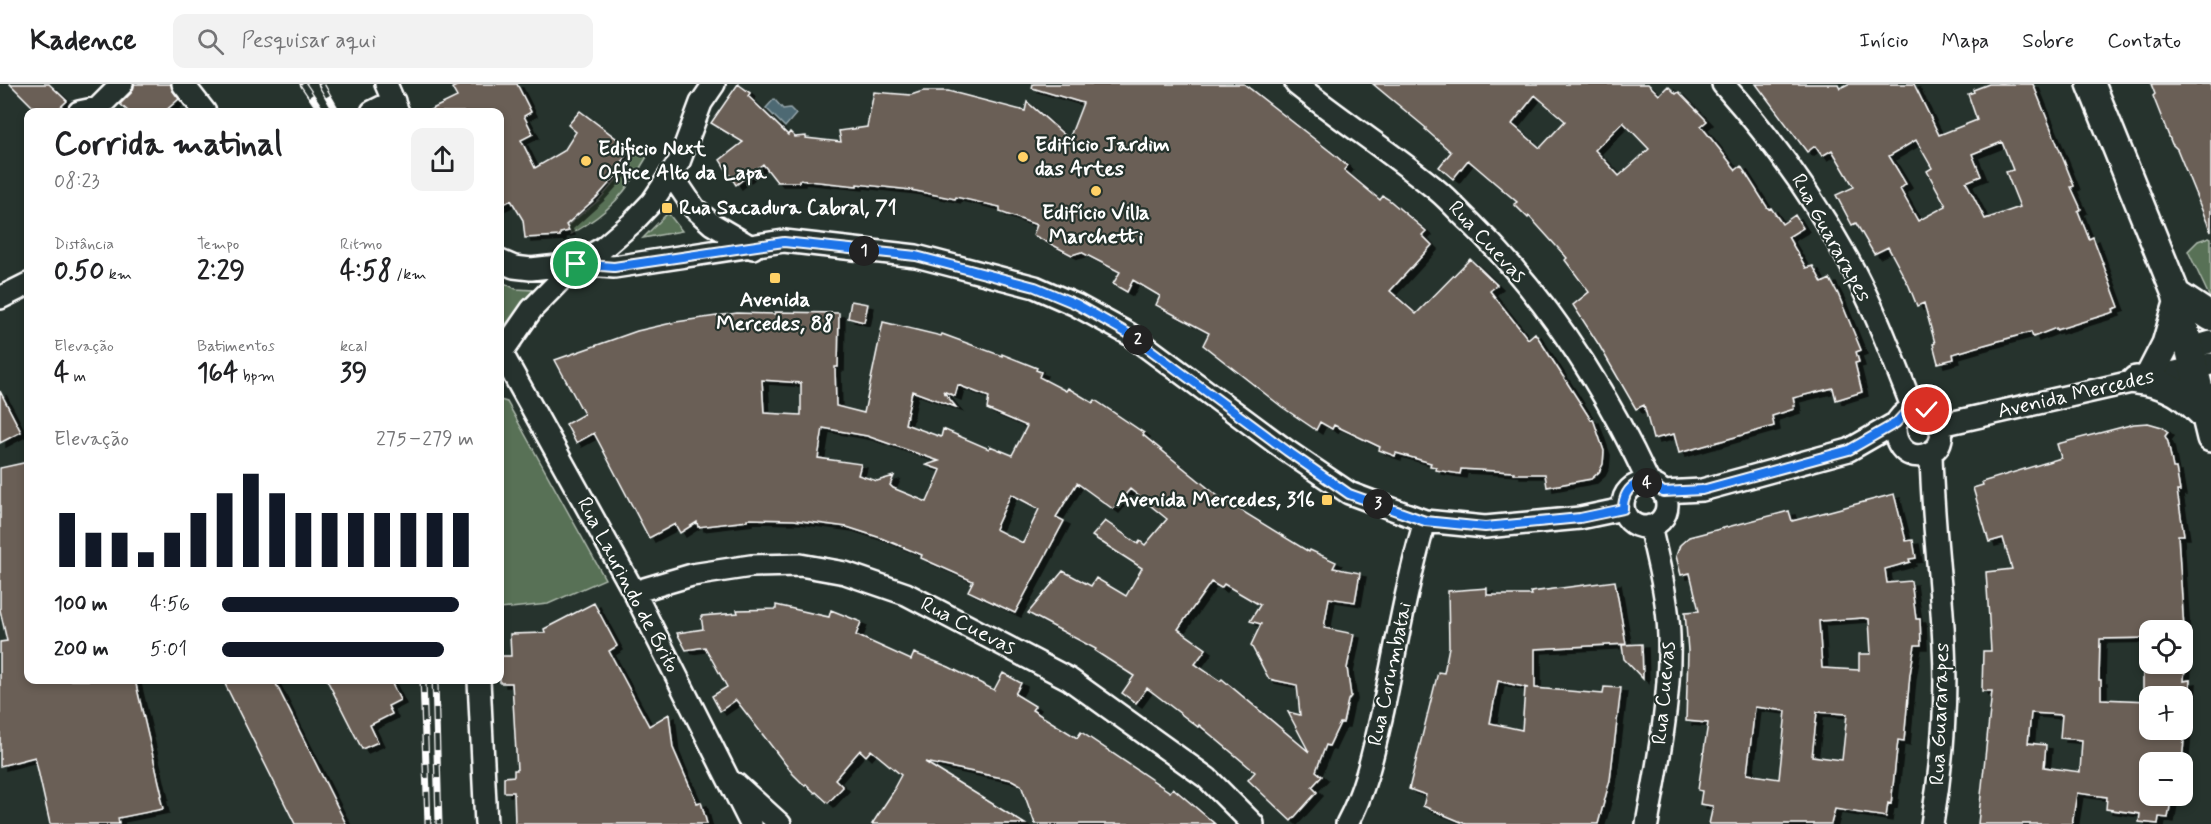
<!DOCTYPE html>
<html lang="pt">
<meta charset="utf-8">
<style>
body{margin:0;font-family:Mynerve,sans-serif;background:#f2f2f2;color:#202124;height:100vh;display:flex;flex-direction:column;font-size:22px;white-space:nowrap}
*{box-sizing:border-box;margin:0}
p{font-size:20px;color:#757577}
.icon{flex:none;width:33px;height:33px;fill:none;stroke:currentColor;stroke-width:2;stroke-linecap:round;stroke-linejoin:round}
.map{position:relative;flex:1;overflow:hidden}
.drawer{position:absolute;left:24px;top:24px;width:480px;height:576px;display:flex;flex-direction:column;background:#fff;border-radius:12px;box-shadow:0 3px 9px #0003}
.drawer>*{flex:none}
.controls{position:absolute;left:2139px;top:536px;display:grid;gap:12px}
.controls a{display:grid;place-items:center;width:54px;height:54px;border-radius:12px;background:#fff;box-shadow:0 3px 9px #0003;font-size:30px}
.pin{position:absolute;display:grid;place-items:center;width:51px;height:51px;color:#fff;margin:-26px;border:3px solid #fff;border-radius:50%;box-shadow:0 2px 6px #0007}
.km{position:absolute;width:30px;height:30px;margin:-15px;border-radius:50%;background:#222;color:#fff;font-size:16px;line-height:30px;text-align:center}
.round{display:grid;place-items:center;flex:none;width:63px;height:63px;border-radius:12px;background:#f2f2f2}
.summary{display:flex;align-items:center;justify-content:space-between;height:102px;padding:0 30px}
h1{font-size:33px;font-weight:800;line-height:45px}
.figures{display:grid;grid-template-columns:repeat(3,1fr);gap:9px;height:102px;padding:6px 30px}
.figures div{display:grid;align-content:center}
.figures b{font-size:26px;font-weight:800}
.figures small{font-size:16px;font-weight:400}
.figures p{font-size:16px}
.chart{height:168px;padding:12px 30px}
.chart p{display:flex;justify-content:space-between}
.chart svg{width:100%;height:108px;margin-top:6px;stroke:#111827;stroke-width:6}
ul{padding:0 30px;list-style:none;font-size:20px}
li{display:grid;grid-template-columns:96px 72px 1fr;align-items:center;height:45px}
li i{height:15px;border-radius:8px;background:#111827}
header{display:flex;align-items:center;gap:36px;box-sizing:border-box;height:84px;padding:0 30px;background:#fff;border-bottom:2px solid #e0e0e0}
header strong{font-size:28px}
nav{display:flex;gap:33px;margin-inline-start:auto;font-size:21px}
.search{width:420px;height:54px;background:#f2f2f2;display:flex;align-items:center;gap:15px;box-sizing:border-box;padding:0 21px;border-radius:12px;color:#757577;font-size:22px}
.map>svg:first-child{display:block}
.green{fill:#587157;stroke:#acb8ab;stroke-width:1.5}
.water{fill:#4e6973;stroke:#95a5ab;stroke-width:1.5}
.building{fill:#6a5f56;stroke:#fff;stroke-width:1.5;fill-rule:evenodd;filter:url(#shadow)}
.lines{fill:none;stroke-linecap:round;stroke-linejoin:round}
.minor-casing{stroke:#fff;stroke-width:26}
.major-casing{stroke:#fff;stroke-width:32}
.minor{stroke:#26332d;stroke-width:21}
.major{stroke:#26332d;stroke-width:27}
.rail-casing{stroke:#fff;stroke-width:7}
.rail{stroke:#26332d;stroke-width:4.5;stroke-dasharray:14;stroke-linecap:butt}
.route-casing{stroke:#fff;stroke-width:12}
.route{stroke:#1a73e8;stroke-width:8}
.poi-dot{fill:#ffd166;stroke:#26332d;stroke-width:2}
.labels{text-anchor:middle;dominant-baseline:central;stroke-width:4.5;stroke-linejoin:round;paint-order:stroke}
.poi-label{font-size:21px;font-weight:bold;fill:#fff;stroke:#26332d;text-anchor:start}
.street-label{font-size:21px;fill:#fff;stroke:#26332d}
</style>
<header>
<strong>Kadence</strong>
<div class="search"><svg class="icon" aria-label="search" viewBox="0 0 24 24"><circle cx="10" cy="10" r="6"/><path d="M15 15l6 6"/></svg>Pesquisar aqui</div>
<nav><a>Início</a><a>Mapa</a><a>Sobre</a><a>Contato</a></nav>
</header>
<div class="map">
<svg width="2211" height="740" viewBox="0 0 2211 740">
<defs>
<filter id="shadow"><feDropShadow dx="6" dy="4" stdDeviation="0" flood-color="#0009"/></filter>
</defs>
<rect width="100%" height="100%" fill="#26332d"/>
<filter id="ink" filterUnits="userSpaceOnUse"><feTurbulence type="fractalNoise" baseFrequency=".0167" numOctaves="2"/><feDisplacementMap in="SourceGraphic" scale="12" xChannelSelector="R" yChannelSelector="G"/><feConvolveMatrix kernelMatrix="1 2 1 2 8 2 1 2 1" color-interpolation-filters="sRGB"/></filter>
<g filter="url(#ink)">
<path class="green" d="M637,62L648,71C626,109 610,128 571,150L567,142L599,116L618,94Z
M668,129L682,147L643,154Z
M2209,153L2211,154V216L2188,167L2198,157Z
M500,197L516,205L533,206L506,245L500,233Z
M500,316L507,318L605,495L548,520L500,525Z"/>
<path class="water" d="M774,15L783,25L790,24L796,30L785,43L766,24Z"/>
<path class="building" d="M10,0H49L67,17L55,28H38Z
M134,0H171L173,7L179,15L164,28H129L120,20L131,9Z
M461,0H517L531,28L524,32L533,50L521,56L535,84L564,67L576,48L568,41L580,27L629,64L621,81L623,84L597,113L566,141L569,147L560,149V152L525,154L523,136L511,116L500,122V28H426L457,13L452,4Z
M738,0L750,9L748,12L788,51L790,48L795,53L806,52V54L841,58L839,47L867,43L874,8L911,11L923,7H948L1025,27L1027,18L1069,55L1083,19L1032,4L1033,0H1244L1336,72L1347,82L1344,86L1380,116L1383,112L1388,115L1426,147L1422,151L1432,161L1390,207L1416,230L1470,175L1497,201L1490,207L1528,255L1535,249L1591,336L1593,335L1604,367L1603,380L1599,388L1591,395L1547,403L1545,390H1514V388L1461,385L1460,390L1435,386L1436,383L1430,382L1431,379L1396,369L1395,372L1379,366L1380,363L1334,341L1332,345L1320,338L1316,346L1282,323L1203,261L1209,249L1156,221L1160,212L1133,196L1127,208L1113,200L1120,188L1081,168L1072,171L1033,151L1037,141L1000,128V123L956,113L955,115L911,106L857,100V102L799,96V98H777L763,80L736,101L720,76L743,58L711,39Z
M1373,0H1648L1659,11L1668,2L1676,10L1679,8L1707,37L1701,42L1736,86L1741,82L1767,123L1769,125L1771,124L1782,140L1795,131L1803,144L1788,153L1806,184L1813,182L1822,199L1830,195L1838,210L1861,266L1856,268L1859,278L1855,279L1862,308L1836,316L1833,304L1793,314L1795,322H1793L1794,325L1772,332L1774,342L1679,369L1674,350L1653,355L1644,321L1636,325L1599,261L1573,221L1589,208L1565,176L1567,174L1529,132L1528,134L1514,120L1517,118L1468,76L1453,95L1439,83L1451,68L1425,45L1426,44ZM1535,11L1565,37L1540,64L1512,40ZM1623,38L1649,65L1619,92L1595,66Z
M1756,0H1838L1840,4L1848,0H1914L1939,51L1977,36L1968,10L1974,8L1973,6L1989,0H2033L2074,102L2071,103L2081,125L2078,127L2089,155L2093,153L2119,223L2113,225L2114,228L2056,246V244L2033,253L2031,248L1977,263L1953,270L1954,275L1938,279L1933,260L1935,259L1924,219L1917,222L1909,202L1888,163L1874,170L1856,139L1852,141L1836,111L1854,103L1832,66L1822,72L1815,62L1807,68ZM1916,56L1932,84L1927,87L1946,122L1918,137L1900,105L1906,100L1889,72ZM2002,58L2013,86L2006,88L2020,123L1985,135L1966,98L1981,92L1972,70Z
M2151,0H2211V148L2177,65L2172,60L2153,12L2155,10Z
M851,217L868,220L864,238L848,234Z
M775,228L839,229L838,283H835L836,322L864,329L883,238L941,252L942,250L1002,272V270L1037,284L1036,286L1041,288L1039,293L1066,307L1068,304L1093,319L1095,316L1144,349L1143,351L1219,413L1309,468L1310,466L1336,478L1333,484L1360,489L1355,518L1329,514L1324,544L1354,550L1347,584L1351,612L1348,616L1343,639H1340L1329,662L1326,661L1316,687L1322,692L1312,703L1317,708L1291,737L1248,696L1255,688L1199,641L1198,643L1147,604L1136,619L1122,609L1134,592L1095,567L1096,565L1028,529L1063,487L1091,502L1096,494L1126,512L1142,484L1092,452L1105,437L1138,460L1140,457L1145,461L1167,435L1130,405L1113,425L1077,399L1056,433L1064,437L1015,529L968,507L973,497L921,474L922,471L881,454L847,443L794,436L747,435V437L698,443L697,438L680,449L675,440L649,454L594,349L576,359L566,340L584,330L555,276L637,247L676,238L737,229L775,230ZM762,296L801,299V331L764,329ZM958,301L989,313L987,325L1027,342L1012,371L990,362L989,365L943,345L941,353L905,340L912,307L956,323L943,307L955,312ZM823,344L867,352L939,377L926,381L941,386L927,418L893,404L890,401L894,392L877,397L858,391L861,380L818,374ZM1011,410L1039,425L1023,459L995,445ZM1211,498L1221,504L1224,500L1260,521L1250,537L1261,540L1251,561L1269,595L1297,601L1300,631L1288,628L1309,668L1222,595L1220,597L1195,580L1206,565L1178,545Z
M0,307L21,348L0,359Z
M2148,339L2162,343L2168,348L2165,352L2168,358L2173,384H2176L2180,407H2177L2184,451H2178L2184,546H2150V554L2100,555L2099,596H2101V615L2150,617V645H2185L2182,678H2150V711H2172L2168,734L2159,733L2158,740L2139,738L2140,730L2106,725L2107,713L2077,709L2072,740H1978L1992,607H1982L1983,567H1991L1986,488L2012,485L2003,454L1989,458L1973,404L1983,401L1982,398L2061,374L2057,360L2134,340ZM2031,629L2062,631L2060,654L2082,656L2080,688L2044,683L2046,661L2028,659Z
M28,378V596H135L162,711L160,712L163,725L118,734L119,740H50L35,673L0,682V558L7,557L0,526V384Z
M1894,410L1906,457L1913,456L1916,474L1909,475L1910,478L1885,485L1887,499L1911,497L1916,535H1920L1921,561H1915L1910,590L1904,657L1898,656L1891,720L1888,719L1886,733L1835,725L1831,740H1709L1713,722L1700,720L1702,707L1698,706L1708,639L1686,637L1688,567L1685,528L1699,527L1690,489L1681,491L1676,472L1680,461L1689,453L1789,427L1792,437ZM1863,534L1869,535L1871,570H1859V586L1822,584L1819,537ZM1755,623L1786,627L1779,695L1747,690ZM1817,628L1847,630L1842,676L1812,672Z
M1615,497L1626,560L1535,565V604L1603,610L1604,603L1621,604L1610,696L1598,740H1466L1423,722L1426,711L1409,705L1438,588L1444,589L1449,563L1448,507L1487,504V511H1532L1531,508ZM1498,597L1528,604H1525L1522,646L1490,639Z
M594,519L617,562L609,567L649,642L669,630L673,664L697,719L701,718L707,740H515L514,708H504V693L514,692V686H517L512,599H500V572H511L510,550L545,549L544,545Z
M776,521L829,533L831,526L861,538L856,551L911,576L914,569L949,583L994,606L1003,589L1021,599L1015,610L1035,622L1032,626L1077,654L1081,648L1170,708L1173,704L1215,740H1035L1021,701L1012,696L925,678L1025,740H872L895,705L894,704L901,691L871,666L866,672L860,666L835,695L843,703L828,719L816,708L815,709L806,700L805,702L793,690L736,616L720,627L712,612L727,603L705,563L686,566L677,549L703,545L701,532L738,529L737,526L776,525Z
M1642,560L1643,595L1624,575L1622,561Z
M2143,579H2185L2184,597L2190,596L2189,612H2143Z
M223,596H274L346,740H295Z
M327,596H390L400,616L388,622L392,630L370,641L378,658L362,665Z"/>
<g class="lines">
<defs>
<path id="minor" d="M183,0L205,28
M386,0L398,28
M1296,0C1342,37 1392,69 1438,107C1449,116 1459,128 1470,138C1547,213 1604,302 1649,399
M1723,0C1771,54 1812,111 1847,174C1874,222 1893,274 1913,325
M79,28L98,24L122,0
M372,28L394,17
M671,90L694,124L712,140L753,164
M500,177L514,183L531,185L576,180L614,183L784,157L916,172L1035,203L1076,221L1129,250L1287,367L1349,409L1425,437L1485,443L1580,434L1623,425
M0,214L28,200
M2190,264L2211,258
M500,266L634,508L751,740
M500,271L532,225L576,180L603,164L632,139L652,118L679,78L701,19L714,0
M1941,341L2211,280
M1931,368C1932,432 1941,496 1944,561C1947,620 1942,682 1932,740
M1623 421a22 22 0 1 1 44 0a22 22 0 1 1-44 0Z
M1663,408L1702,406L1849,366L1896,339C1924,295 1965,360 1924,371C1904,376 1892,356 1896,339
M634,508L692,491L751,482L800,481L845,489L906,510L1069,595L1207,694L1253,740
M479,596L486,740
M736,700L780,740
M1347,740C1366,705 1374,665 1383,626C1396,563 1407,499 1425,437
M1647,740C1658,678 1671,614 1669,552C1668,515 1658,478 1650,442"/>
<path id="major" d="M2091,0L2176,210L2211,354
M2176,210L2211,233
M2149,293L2166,260L2178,219
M2136,296C2170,299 2185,312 2208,335"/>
</defs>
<use href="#minor" class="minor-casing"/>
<use href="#major" class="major-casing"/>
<use href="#minor" class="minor"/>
<use href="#major" class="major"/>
<defs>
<path id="rail" d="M303,0L322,28
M321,0L337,28
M423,596L428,740
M435,596L439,740"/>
</defs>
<use href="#rail" class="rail-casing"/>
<use href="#rail" class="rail"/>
</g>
</g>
<g class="lines" filter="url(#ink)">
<defs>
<path id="route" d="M576,180L614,183L784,158L916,172L1035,203L1076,220L1129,250L1287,367L1349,410L1425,437L1485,443L1580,434L1623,425C1623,400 1645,390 1663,408L1702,406L1849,366L1896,339L1906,328L1913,325L1927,326"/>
</defs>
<use href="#route" class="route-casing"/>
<use href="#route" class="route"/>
</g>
<g class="poi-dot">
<circle cx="1023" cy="73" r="6"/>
<circle cx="586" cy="77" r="6"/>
<circle cx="1096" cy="107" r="6"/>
<rect x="661" y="118" width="12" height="12" rx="3"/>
<rect x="769" y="188" width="12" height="12" rx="3"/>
<rect x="1321" y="410" width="12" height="12" rx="3"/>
</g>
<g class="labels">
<g class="poi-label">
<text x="1035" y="61">Edifício Jardim<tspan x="1035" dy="24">das Artes</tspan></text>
<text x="598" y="65">Edificio Next<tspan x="598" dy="24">Office Alto da Lapa</tspan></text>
<text x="679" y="124">Rua Sacadura Cabral, 71</text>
<text x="1096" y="129" text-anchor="middle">Edifício Villa<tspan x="1096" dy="24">Marchetti</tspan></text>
<text x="775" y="216" text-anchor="middle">Avenida<tspan x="775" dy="24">Mercedes, 88</tspan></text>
<text x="1315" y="416" text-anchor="end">Avenida Mercedes, 316</text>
</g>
<g class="street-label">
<text transform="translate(1831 154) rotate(61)">Rua Guararapes</text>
<text transform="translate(1487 158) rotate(47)">Rua Cuevas</text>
<text transform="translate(2076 310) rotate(-13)">Avenida Mercedes</text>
<text transform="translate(628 501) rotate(62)">Rua Laurindo de Brito</text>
<text transform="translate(968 542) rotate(27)">Rua Cuevas</text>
<text transform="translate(1390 590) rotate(-78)">Rua Corumbatai</text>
<text transform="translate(1664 609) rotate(-85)">Rua Cuevas</text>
<text transform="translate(1940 630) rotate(-88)">Rua Guararapes</text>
</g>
</g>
</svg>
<div class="controls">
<a><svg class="icon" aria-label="locate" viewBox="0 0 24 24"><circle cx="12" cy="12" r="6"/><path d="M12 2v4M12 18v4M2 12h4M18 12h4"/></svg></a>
<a>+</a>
<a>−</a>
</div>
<div class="pin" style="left:576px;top:180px;background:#1e9e55"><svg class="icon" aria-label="arrive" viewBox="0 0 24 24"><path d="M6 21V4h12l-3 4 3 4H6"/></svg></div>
<div class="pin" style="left:1927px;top:326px;background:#d93025"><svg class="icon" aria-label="check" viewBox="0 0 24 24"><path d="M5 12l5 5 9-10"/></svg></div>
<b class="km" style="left:864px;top:167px">1</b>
<b class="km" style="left:1138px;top:256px">2</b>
<b class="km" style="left:1378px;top:420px">3</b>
<b class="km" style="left:1647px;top:399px">4</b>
<section class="drawer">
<div class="summary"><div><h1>Corrida matinal</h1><p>08:23</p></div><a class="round"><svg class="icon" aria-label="share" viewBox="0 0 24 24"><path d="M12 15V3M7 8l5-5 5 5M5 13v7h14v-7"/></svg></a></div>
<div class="figures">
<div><p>Distância</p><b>0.50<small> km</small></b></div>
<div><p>Tempo</p><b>2:29</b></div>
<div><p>Ritmo</p><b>4:58<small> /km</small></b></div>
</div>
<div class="figures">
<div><p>Elevação</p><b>4<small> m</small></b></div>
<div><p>Batimentos</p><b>164<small> bpm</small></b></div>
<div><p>kcal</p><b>39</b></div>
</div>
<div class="chart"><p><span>Elevação</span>275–279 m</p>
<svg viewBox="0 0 160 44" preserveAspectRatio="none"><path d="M5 44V22M15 44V30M25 44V30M35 44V38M45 44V30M55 44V22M65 44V14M75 44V6M85 44V14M95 44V22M105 44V22M115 44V22M125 44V22M135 44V22M145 44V22M155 44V22"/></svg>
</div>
<ul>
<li><b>100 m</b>4:56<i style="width:94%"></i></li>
<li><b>200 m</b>5:01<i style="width:88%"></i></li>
</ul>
</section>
</div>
